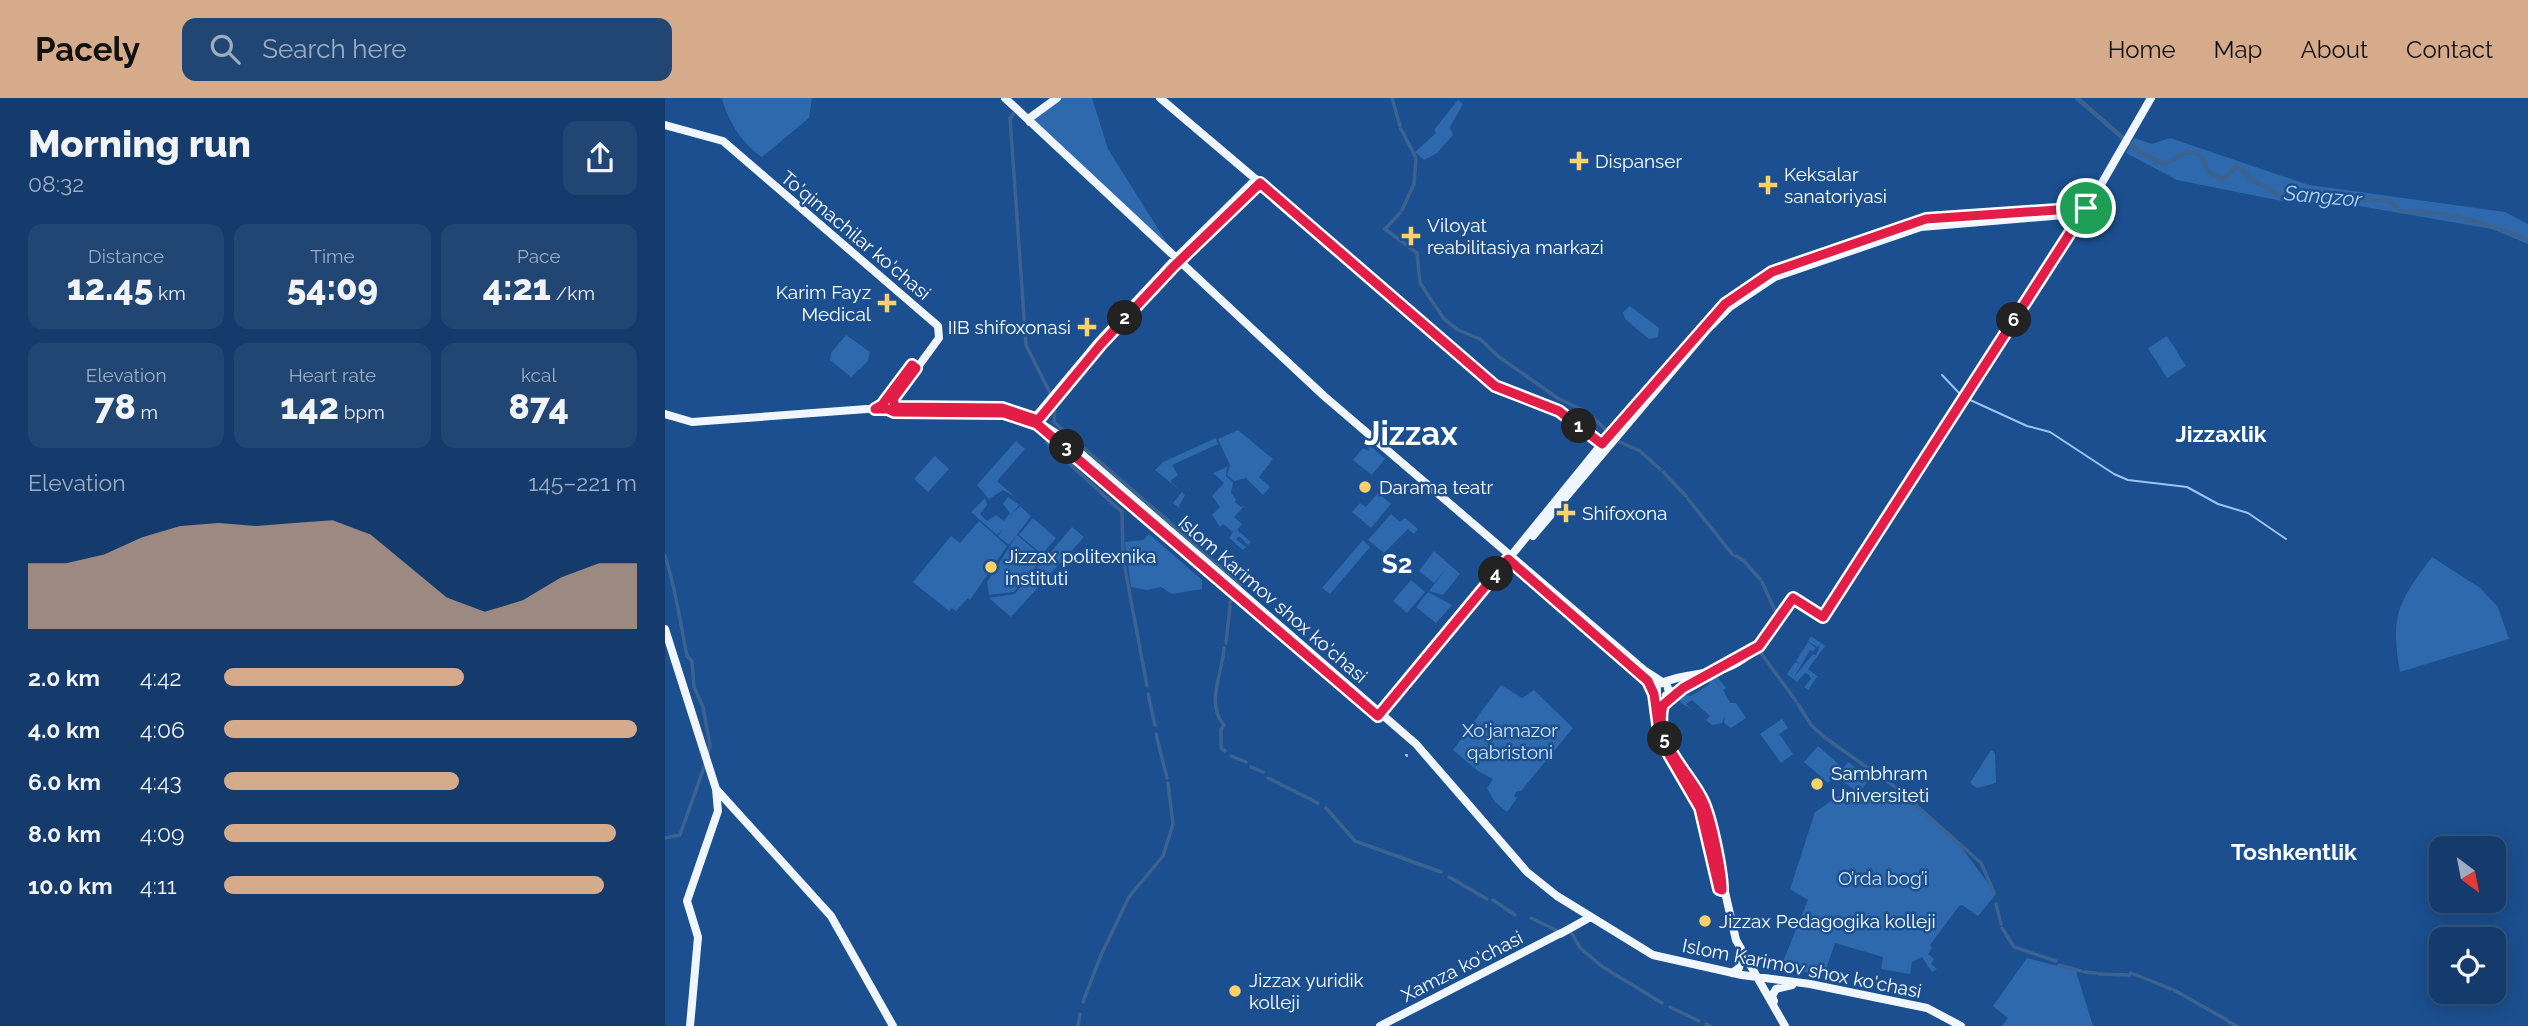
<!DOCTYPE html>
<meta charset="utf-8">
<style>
body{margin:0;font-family:Raleway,sans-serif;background:#214673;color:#f1f3f6;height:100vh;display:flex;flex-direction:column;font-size:26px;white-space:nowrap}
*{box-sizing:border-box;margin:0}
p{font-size:23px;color:#9dadc1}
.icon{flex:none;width:38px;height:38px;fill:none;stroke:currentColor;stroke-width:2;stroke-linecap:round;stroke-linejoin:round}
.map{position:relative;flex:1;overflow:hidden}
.details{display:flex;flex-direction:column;background:#143b6b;width:665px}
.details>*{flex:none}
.needle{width:46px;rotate:148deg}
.tools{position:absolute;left:1764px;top:738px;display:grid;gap:14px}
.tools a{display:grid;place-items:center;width:77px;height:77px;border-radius:14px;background:#143b6b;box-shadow:0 4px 18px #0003,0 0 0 2px #33557e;font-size:35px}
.pin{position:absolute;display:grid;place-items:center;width:60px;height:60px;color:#fff;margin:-30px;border:4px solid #fff;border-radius:50%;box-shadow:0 2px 7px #0007}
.km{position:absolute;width:35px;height:35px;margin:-18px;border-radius:50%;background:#222;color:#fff;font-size:19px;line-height:35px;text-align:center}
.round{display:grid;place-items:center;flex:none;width:74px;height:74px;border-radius:14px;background:#214673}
.summary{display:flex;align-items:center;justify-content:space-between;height:119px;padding:0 28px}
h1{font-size:38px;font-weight:800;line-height:52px}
.stats{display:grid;grid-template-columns:repeat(3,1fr);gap:10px;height:119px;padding:7px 28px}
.stats div{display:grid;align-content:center;border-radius:14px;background:#214673;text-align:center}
.stats b{font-size:35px;font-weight:800}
.stats small{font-size:19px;font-weight:400}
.stats p{font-size:19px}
.chart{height:196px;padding:14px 28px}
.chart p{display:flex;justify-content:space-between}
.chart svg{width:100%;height:126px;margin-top:7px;fill:#d6ab8b;opacity:.7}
ul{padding:0 28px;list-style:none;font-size:23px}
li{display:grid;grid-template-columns:112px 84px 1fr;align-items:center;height:52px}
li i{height:18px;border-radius:9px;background:#d6ab8b}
header{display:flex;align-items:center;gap:42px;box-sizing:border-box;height:98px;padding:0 35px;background:#d6ab8b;color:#111}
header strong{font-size:33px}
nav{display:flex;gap:38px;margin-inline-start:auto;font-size:24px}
.search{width:490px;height:63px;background:#214673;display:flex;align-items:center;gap:18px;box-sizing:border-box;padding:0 24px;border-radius:14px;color:#9dadc1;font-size:26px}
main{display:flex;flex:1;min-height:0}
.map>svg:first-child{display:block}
.green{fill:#2e69ad}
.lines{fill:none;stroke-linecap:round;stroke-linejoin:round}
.stream{stroke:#9cc4f0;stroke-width:2}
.canal{stroke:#3c6290;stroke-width:3.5}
.river{stroke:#3c6290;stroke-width:4.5}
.major{stroke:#f0f6ff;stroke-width:8}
.route-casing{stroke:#fff;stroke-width:14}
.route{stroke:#e11d48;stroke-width:9}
.poi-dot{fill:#ffd166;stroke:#1b4f8f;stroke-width:2.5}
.labels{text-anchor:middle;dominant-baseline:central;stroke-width:5;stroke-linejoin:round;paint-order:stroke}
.poi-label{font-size:19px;fill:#fff;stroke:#1b4f8f;text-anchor:start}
.street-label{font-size:19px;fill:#fff;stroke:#1b4f8f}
.park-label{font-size:19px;fill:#cfe3fa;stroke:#1b4f8f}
.water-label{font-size:21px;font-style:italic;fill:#b5d3f5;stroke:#1b4f8f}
.quarter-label{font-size:23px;font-weight:bold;fill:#fff;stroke:#1b4f8f}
.district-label{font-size:26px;font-weight:bold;fill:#fff;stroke:#1b4f8f}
.town-label{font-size:33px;font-weight:bold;fill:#fff;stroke:#1b4f8f}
</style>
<header>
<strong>Pacely</strong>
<div class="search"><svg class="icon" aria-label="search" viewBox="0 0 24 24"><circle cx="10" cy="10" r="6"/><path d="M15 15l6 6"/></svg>Search here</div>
<nav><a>Home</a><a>Map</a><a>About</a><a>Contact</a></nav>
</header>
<main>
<section class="details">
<div class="summary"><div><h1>Morning run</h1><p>08:32</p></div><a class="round"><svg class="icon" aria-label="share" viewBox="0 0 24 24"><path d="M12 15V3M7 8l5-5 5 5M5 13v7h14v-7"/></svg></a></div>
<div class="stats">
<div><p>Distance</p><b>12.45<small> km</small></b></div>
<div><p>Time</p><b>54:09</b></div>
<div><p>Pace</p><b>4:21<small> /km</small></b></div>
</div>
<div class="stats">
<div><p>Elevation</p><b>78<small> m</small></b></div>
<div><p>Heart rate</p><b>142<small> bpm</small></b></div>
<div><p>kcal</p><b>874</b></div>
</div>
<div class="chart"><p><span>Elevation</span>145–221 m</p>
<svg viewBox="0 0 160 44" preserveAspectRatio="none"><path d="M0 44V21L10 21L20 18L30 12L40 8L50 7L60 8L70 7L80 6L90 11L100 22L110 33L120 38L130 34L140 26L150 21L160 21V44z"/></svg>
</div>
<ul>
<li><b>2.0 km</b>4:42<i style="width:58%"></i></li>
<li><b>4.0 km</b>4:06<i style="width:100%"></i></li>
<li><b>6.0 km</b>4:43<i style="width:57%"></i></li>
<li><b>8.0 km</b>4:09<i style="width:95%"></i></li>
<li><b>10.0 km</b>4:11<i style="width:92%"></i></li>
</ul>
</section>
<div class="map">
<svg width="1863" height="928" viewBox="0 0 1863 928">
<rect width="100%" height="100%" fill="#1b4f8f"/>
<path class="green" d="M57,0H147L144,20L97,59C78,47 62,22 57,0Z
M397,0H427L443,51L505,150L368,24L369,19Z
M793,2L798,6L785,29L788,37L772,55L759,62L750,54L771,35L769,32Z
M1469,40L1487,46L1505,40L1644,87L1840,114L1863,126V146L1827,131L1677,105L1617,103L1512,82L1461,55Z
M965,208L994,230L993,239L984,241L960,221L958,214Z
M181,237L205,254L203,263L186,279L165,262L166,255Z
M1502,238L1521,268L1502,280L1483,250Z
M573,332L608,361L594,379L605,389L598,397L581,380L569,383L562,377L565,367L553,341Z
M551,340L553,346L507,367L513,377L505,383L520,397L514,408L516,411L508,405L517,394L490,372L498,364Z
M351,343L360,351L332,383L350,399L338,392L324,401L312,387Z
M702,345L720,361L707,377L688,362L698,350L704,353Z
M270,358L284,371L263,394L249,381Z
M562,369L561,378L568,384L566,395L571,401L570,404L576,409L579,408L569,419L577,426L572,432L586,444L583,447L574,438L571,441L581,449L578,452L564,440L568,434L558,426L555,429L547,417L555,409L547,398L559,385L548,375Z
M713,395L726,406L706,430L687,414L695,405L701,409Z
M343,399L354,407L346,417L355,408L366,418L344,447L333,438L338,431L332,437L306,414L320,400L322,407L315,416L322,423L331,417L339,423L345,415L338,406Z
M726,416L735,424L740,420L753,431L749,436L743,431L719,455L703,442Z
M368,420L391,440L377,456L354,437Z
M314,423L342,448L305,502L303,500L291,513L287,510L284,513L248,484L286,438L295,445Z
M407,429L419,439L346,519L324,500L350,496Z
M484,436L537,482V491L507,496L496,489L482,492L466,489L460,444L478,442Z
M352,437L379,460L349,494L324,497L322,484Z
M698,442L705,449L665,496L657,490Z
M769,453L795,476L778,497L764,493L781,471L769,485L754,473Z
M1767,459L1815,490L1833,509L1844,541L1735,574C1725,518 1733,504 1767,459Z
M746,482L760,494L742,515L728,503Z
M763,494L787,507L771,525L751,509Z
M1146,538L1160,548L1143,571L1156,581L1152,579L1143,592L1139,589L1146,581L1144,577L1140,575L1132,584L1122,576L1130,564L1135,566L1131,563L1143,544L1151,550L1148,553L1145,552L1129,579L1148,556L1151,557L1155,547L1152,549L1143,543Z
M1049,575L1061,590L1058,592L1065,605H1071L1081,620L1066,630L1059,625L1060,617L1057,625L1047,627L1041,622L1045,618L1027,602L1021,606L1028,612L1016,605L1014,599L1018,596L1026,598L1045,586L1041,581L1045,576L1058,594L1046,576Z
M836,587L857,600L869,592L908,630L856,693H852L849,698L852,700L842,714L830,704L822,690L828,681L813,673L788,652Z
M1117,621L1123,630L1112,638L1115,637L1128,656L1116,665L1095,636Z
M1153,648L1177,669L1163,685L1139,664Z
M1326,652L1330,655L1331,685L1312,690L1305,685Z
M1183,664L1205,680L1194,695L1171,679Z
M1225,696L1254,710L1294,746L1331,796L1313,818L1297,807L1294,808L1265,847L1267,850L1263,856L1269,861L1266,866L1272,871L1267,874L1257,859L1247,864L1245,876L1216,871L1218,859L1170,845L1158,880L1117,866L1143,802L1125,791L1150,714L1174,698Z
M1362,860L1411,873L1428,928H1337L1343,920L1328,908Z"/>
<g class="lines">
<path class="stream" d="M1277,277L1296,297
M1303,301L1362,328L1385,334L1449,376L1463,382L1522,389L1553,406L1583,415L1621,441
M741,657H742V658Z"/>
<path class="canal" d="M727,0L735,28
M352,11L345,20L361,247L386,297
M736,31L750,58
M737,112L749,86L751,61
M735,115L720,131L752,155L755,185L779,221L793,232L815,241L834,259L894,301L922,314L941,332
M389,324L532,448
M389,324L390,305
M383,342L382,345L457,414L458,460L482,588
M955,344L975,353
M977,355L995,371
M998,374L1021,398
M1023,401L1068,457
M534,451L564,477
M0,458C11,491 15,524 22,558L27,563L29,589L38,609L45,647L43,656
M1071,458L1079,463L1095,481
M565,478L576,486L573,490
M1097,484L1112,517L1111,520
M565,505L569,494
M561,545L565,508
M559,550C558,574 540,606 559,627L556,631V650L560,653
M1093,551L1131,603
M483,596L490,627
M1133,606L1146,627L1159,639L1233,691L1316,765L1329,794
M491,636L502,680
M566,658L581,664
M586,669L598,674
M603,680L653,705
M661,710L690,743L776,774
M0,740L15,737L41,664
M784,779L822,801
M828,802L850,817
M1331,806L1336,826
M866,820L895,834
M1337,830L1349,849L1391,863
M905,832L915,850L938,869L997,905
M1394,867L1416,873
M1419,874L1431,875
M1466,875L1506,891
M1434,876L1464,877
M1509,892L1562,922
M418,904L436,857L464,799L498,758L508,726L503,685
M1005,909L1034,923
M1564,924L1572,928
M1041,926L1045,928
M413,928L415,916"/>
<path class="river" d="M1412,0L1474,54L1498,66C1513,62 1517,49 1535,57L1543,73L1556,81L1563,78L1571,67L1586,81L1617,98L1662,94L1672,100L1726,103L1735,113C1777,113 1826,125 1863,143"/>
<path class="major" d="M340,0L659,298L979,572L1002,587L1004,594L996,617L999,640L1040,707L1071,842L1120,928
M495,0L771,234L830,288L894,313L939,347
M365,24L366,19L392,0
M0,27L58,43L273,228L274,240L220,314
M0,316L27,324L202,311L337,310L363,317L397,339L751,646L862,774L892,798L988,857L1077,877L1145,886L1262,910L1296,928
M367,323L433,244L511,160L591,81
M868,438L1042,232L1065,209L1110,179L1256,129L1411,116
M883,497L916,525
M0,531L51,691L166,818L228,928
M971,572L992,596
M1001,597L1042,576
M716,618L940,342L1036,231L1073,196L1124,167L1252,123L1421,110
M991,622L992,587C1011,578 1030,577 1050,573C1088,566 1110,528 1128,500L1158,519L1434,90L1486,0
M895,836L922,821
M1067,875L1074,870L1076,860
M1109,903L1107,898L1111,891L1127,887
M25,928L33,839L22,803L53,713L51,691
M715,928L894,836"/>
</g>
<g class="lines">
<defs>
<path id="route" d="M595,85L830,288L894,313L937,346L1060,206L1107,174L1261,121L1421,110L1158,519L1128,500L1094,548L1018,590L998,607C988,645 1022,671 1037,701C1046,718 1057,774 1057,792L1054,791L1035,710L995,641L989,596L983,583L843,461L713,618L372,326L339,315L229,314L223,311H210L217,307L247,267L251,270L228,301L230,309L337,310L373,322L436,246L508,169Z"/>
</defs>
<use href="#route" class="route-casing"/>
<use href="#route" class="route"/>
</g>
<g class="poi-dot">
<path d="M910.5 52.5h7v7h7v7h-7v7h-7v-7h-7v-7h7z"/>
<path d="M1099.5 76.5h7v7h7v7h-7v7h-7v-7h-7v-7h7z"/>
<path d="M742.5 127.5h7v7h7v7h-7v7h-7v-7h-7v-7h7z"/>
<path d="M218.5 194.5h7v7h7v7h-7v7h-7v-7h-7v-7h7z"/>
<path d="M418.5 218.5h7v7h7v7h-7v7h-7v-7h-7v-7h7z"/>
<circle cx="700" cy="389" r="7"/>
<path d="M897.5 404.5h7v7h7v7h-7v7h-7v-7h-7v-7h7z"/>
<circle cx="326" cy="469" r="7"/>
<circle cx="1152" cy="686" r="7"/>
<circle cx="1040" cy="823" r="7"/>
<circle cx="570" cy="893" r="7"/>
</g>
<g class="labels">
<g class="poi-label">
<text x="930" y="63">Dispanser</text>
<text x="1119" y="76">Keksalar<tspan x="1119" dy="22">sanatoriyasi</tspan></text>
<text x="762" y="127">Viloyat<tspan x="762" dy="22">reabilitasiya markazi</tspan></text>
<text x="206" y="194" text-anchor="end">Karim Fayz<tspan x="206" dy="22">Medical</tspan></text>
<text x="406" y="229" text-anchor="end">IIB shifoxonasi</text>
<text x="714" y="389">Darama teatr</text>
<text x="917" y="415">Shifoxona</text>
<text x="340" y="458">Jizzax politexnika<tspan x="340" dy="22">instituti</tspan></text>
<text x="1166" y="675">Sambhram<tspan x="1166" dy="22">Universiteti</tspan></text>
<text x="1054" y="823">Jizzax Pedagogika kolleji</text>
<text x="584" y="882">Jizzax yuridik<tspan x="584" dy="22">kolleji</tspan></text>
</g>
<g class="street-label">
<text transform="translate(191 137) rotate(40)">To'qimachilar ko'chasi</text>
<text transform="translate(608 501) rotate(41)">Islom Karimov shox ko'chasi</text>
<text transform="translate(797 868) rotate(-27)">Xamza ko'chasi</text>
<text transform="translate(1137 870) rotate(11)">Islom Karimov shox ko'chasi</text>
</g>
<g class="park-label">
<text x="845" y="632">Xo'jamazor<tspan x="845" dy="22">qabristoni</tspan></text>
<text x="1218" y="780">O’rda bog’i</text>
</g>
<g class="water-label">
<text transform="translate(1658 98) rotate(5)">Sangzor</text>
</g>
<g class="quarter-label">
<text x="1556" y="335">Jizzaxlik</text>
<text x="1629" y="753">Toshkentlik</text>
</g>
<g class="district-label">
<text x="732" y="466">S2</text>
</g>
<g class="town-label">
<text x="746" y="335">Jizzax</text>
</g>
</g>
</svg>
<div class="tools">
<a><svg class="needle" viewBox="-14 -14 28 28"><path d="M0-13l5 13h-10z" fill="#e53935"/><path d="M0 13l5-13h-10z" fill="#9dadc1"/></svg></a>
<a><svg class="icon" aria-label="locate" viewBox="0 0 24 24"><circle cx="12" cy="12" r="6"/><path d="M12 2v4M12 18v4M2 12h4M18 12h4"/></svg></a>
</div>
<div class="pin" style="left:1421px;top:110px;background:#1e9e55"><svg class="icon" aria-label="arrive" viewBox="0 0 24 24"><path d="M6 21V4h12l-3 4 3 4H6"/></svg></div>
<b class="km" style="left:914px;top:328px">1</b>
<b class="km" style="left:460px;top:220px">2</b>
<b class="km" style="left:402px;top:349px">3</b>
<b class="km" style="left:831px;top:476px">4</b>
<b class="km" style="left:1000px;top:641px">5</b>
<b class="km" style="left:1349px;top:222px">6</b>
</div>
</main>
